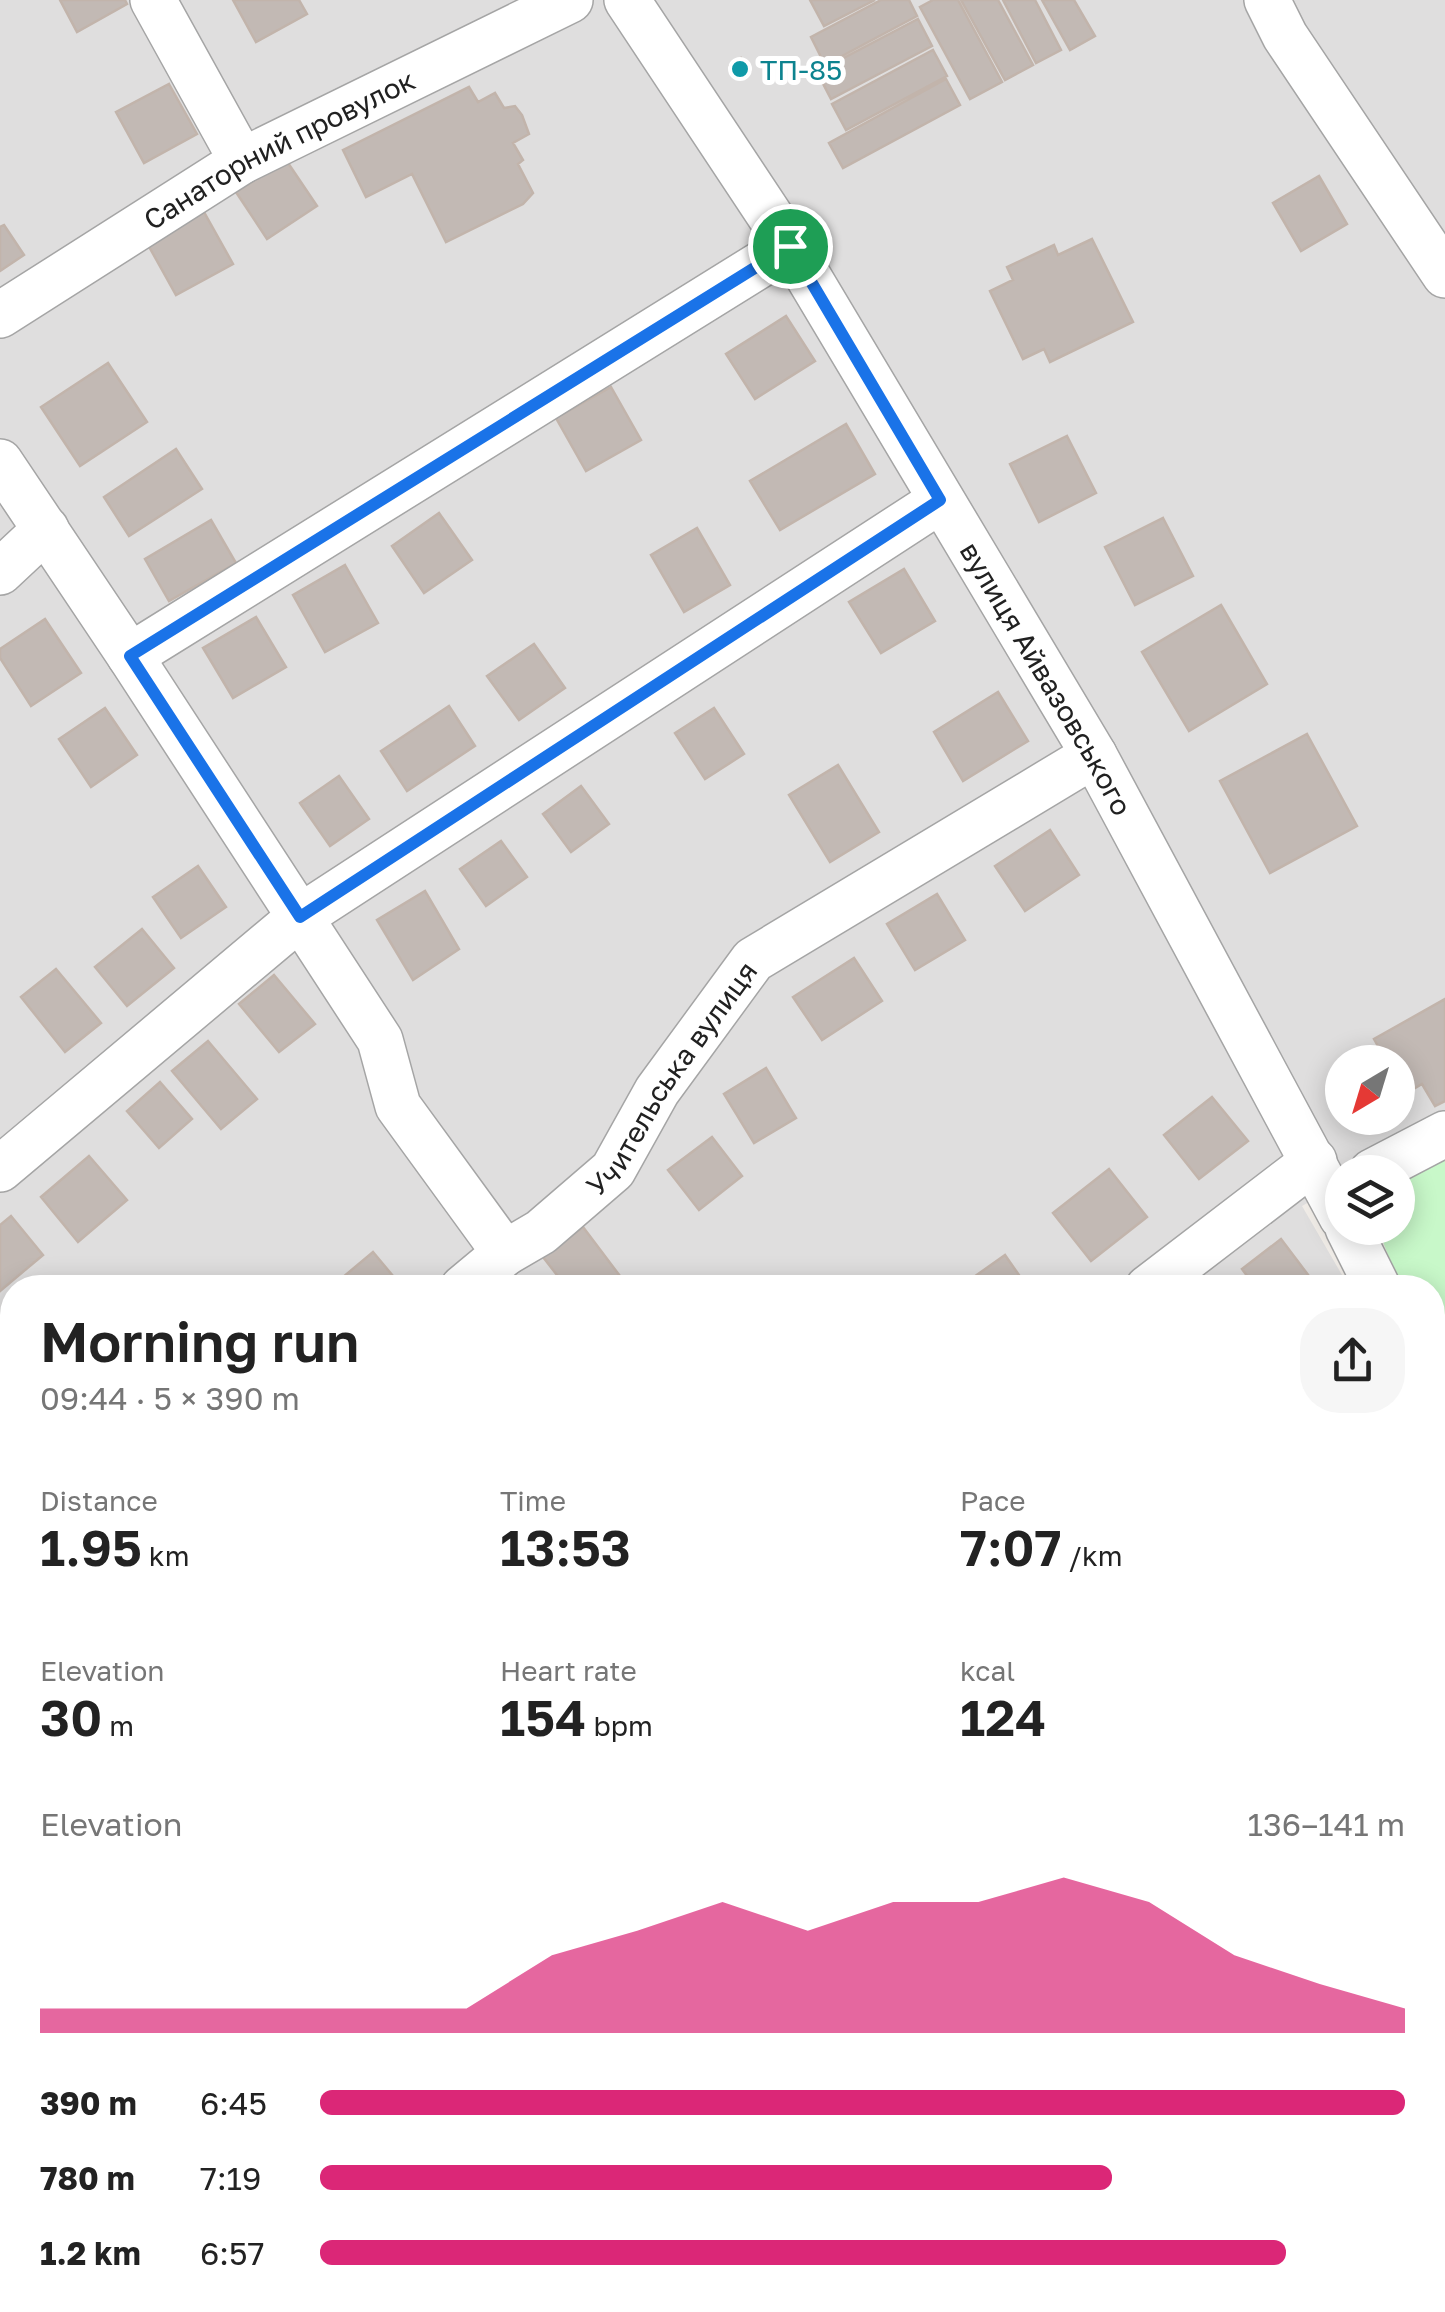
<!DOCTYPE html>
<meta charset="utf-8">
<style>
body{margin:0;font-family:"Golos Text",sans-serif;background:#f6f6f6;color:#222;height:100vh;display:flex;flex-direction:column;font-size:38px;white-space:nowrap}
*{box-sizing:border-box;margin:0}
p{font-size:32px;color:#767676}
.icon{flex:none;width:55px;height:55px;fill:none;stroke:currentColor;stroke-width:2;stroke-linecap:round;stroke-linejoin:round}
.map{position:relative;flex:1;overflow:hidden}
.side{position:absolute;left:0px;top:1275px;width:1445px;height:1038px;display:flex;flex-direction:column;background:#fff;border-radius:40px 40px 0 0;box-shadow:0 5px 25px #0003}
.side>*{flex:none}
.needle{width:65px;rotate:218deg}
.controls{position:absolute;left:1325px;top:1045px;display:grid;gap:20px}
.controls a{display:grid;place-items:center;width:90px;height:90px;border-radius:50%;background:#fff;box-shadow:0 5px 25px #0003;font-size:50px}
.pin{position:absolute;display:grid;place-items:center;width:85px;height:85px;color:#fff;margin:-42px;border:5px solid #fff;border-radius:50%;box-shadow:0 2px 10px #0007}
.round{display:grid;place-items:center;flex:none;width:105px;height:105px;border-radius:40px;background:#f6f6f6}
.headline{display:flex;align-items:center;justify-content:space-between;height:170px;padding:0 40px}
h1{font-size:55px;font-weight:600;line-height:75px}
.metrics{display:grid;grid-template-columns:repeat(3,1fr);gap:15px;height:170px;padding:10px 40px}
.metrics div{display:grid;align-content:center}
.metrics b{font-size:50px;font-weight:600}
.metrics small{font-size:28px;font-weight:400}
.metrics p{font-size:28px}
.chart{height:280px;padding:20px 40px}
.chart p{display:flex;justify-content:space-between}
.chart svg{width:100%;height:180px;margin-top:10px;fill:#db2777;opacity:.7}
ul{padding:0 40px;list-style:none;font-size:32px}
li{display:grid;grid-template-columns:160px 120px 1fr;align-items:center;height:75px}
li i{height:25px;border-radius:12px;background:#db2777}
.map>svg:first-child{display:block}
.residential{fill:#dfdede;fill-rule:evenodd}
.park{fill:#c8f8c9}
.building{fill:#c2b9b4;stroke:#c2b4ab;stroke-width:2.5}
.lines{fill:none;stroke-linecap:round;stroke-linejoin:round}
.minor-casing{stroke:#a5a5a5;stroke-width:48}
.minor{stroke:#fff;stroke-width:45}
.route-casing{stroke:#fff;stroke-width:20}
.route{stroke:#1a73e8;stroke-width:12}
.culture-dot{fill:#0f9aa8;stroke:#fff;stroke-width:4}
.labels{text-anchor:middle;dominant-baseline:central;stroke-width:10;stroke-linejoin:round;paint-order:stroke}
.culture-label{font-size:28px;fill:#0d838f;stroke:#fff;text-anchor:start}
.street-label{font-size:28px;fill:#212121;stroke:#fff}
</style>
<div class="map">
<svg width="1445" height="2312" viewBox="0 0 1445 2312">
<rect width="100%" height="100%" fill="#f1ede8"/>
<path class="residential" d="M0,0H1445V1126L1362,1172H1342V1183L1302,1206L1349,1287L12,1288V2300H1145L1126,2312H0ZM1342,1062H1398V1118H1342Z
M1432,1432L1445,1452V2226L1433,2234Z"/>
<path class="park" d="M1445,1156V1322L1433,1312L1432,1288L1405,1287L1398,1282L1378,1228H1398V1186Z"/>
<path class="building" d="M60,0H125L127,4L77,32Z
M233,0H299L307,14L256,42Z
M810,0H875L824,26Z
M881,0H909L917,16L825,65L811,37Z
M933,0H958L1002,82L970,99L920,7Z
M961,0H998L1033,65L1005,80Z
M1003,0H1035L1061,50L1036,63Z
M1042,0H1074L1095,36L1070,50Z
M918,19L932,46L831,99L817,72Z
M933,50L947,76L846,130L832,104Z
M741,58L750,71L740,79L730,66Z
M946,79L960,105L843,168L829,143Z
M169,84L197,134L144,163L116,112Z
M469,87L478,102L495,93L504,108L515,106L522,115L529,134L513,143L523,160L518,164L533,193L523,204L446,242L412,174L366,197L343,150Z
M286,160L317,206L267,239L236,192Z
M1319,176L1347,224L1301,251L1273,203Z
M204,212L233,264L176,295L147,243Z
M4,225L24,255L0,271V227Z
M1092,239L1133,322L1050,362L1044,349L1023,359L990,291L1013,280L1007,267L1054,245L1058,255Z
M786,316L815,361L755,399L726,354Z
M108,363L147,422L80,466L41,407Z
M611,387L641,440L586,471L556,418Z
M846,424L875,474L780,530L750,481Z
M1067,436L1096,493L1039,522L1010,464Z
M176,449L202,489L129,536L104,497Z
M439,513L472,560L424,593L392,546Z
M1163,518L1193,576L1135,605L1105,547Z
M211,520L236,563L169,601L145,559Z
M697,528L730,585L684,612L651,555Z
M345,565L378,623L325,652L293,595Z
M904,569L935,621L881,653L849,602Z
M1221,605L1267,684L1189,731L1142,652Z
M256,617L286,667L233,698L203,648Z
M45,619L81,673L31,706L0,658V649Z
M534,644L565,688L519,720L487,676Z
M998,692L1028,741L963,781L934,732Z
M449,706L475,746L407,791L381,751Z
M105,708L137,755L91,787L59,739Z
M714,708L744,754L705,779L675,733Z
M1307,734L1357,826L1270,873L1220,781Z
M838,765L879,832L830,862L789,795Z
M339,776L369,819L330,846L300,803Z
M581,786L609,824L571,852L543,814Z
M1050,830L1079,875L1025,911L995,866Z
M501,841L527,877L486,906L460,869Z
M198,866L226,907L181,938L153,897Z
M425,891L459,949L413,980L377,920Z
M937,894L965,940L915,970L887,924Z
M142,929L174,968L127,1006L95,967Z
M854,958L882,1001L822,1040L793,997Z
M56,969L101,1023L65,1052L21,997Z
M274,975L315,1024L279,1052L239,1004Z
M1445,999V1101L1435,1106L1422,1084L1405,1094L1398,1081V1062H1387L1374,1039Z
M208,1041L257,1099L221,1129L172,1071Z
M766,1068L796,1118L754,1143L724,1094Z
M160,1082L192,1119L159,1148L127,1111Z
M1212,1097L1248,1141L1199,1179L1164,1135Z
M712,1137L742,1176L699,1210L668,1170Z
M89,1156L127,1200L78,1242L41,1197Z
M1109,1169L1147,1217L1091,1261L1053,1213Z
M11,1216L43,1255L0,1291V1225Z
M583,1227L629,1288H567L543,1257Z
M1281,1239L1318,1288H1256L1242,1269Z
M373,1252L403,1288H330Z
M1005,1255L1028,1288H966L964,1284Z
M1445,1478V1552L1432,1533V1486Z
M7,1722L12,1729V1793L0,1803V1727Z
M1445,1778V1846L1432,1854V1785Z
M1445,2050V2126L1432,2106V2059Z
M0,2056L12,2074V2081L0,2090Z
M136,2300H157L165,2312H118Z
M337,2300H371L379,2312H318Z
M623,2300H695L703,2312H630Z
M990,2300H1069L1049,2312H998Z"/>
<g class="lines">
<defs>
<g id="minor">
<path d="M153,0L242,161"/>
<path id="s1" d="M627,0L790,246L1094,755L1342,1217"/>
<path d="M1267,0L1285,36L1445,275"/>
<path id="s2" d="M0,315L242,161L570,0"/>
<path d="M0,462L130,656L380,1040L398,1106L505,1253"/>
<path d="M0,572L46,529"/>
<path d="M130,656L790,246"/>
<path d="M0,1169L300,917L941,500"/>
<path d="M1372,1172L1445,1134"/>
<path d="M1348,1228L1378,1288"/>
<path id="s3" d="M463,1288L505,1253L541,1232L613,1170L657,1091L753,960L1094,755"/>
<path d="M1148,1288L1314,1161"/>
<path d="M1432,1395L1445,1419"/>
<path d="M0,1688L12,1677"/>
<path d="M1432,1944L1445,1936"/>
<path d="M0,2167L12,2154"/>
<path d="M0,2242L12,2263"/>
<path d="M35,2300L43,2312"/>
<path d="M853,2312L872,2300"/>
</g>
</defs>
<use href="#minor" class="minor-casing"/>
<use href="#minor" class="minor"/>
</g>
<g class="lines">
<defs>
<path id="route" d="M790,246L940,500L300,917L130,656Z"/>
</defs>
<use href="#route" class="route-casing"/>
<use href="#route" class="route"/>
</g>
<circle class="culture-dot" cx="740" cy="69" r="10"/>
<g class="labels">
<g class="culture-label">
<text x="760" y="69">ТП-85</text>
</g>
<g class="street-label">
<text stroke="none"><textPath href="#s2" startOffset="325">Санаторний провулок</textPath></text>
<text stroke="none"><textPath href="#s1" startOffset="798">вулиця Айвазовського</textPath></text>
<text stroke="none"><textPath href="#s3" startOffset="300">Учительська вулиця</textPath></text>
</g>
</g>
</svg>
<div class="controls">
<a><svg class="needle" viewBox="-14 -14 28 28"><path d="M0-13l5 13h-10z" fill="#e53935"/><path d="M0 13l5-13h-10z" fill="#767676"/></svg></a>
<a><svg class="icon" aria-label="layers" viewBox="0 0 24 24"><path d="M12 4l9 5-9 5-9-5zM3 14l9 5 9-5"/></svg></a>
</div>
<div class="pin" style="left:790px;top:246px;background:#1e9e55"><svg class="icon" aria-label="arrive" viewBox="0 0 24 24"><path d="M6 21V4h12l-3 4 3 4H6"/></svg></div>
<section class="side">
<div class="headline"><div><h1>Morning run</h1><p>09:44 · 5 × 390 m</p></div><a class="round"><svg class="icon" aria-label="share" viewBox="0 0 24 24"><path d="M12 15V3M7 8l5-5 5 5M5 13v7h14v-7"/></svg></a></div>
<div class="metrics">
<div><p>Distance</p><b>1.95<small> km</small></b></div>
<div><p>Time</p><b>13:53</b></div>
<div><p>Pace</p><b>7:07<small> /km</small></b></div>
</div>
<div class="metrics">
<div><p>Elevation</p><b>30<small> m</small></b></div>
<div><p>Heart rate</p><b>154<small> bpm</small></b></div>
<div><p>kcal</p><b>124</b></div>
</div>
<div class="chart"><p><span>Elevation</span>136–141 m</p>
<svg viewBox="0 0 160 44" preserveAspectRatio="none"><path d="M0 44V38L10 38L20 38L30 38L40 38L50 38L60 25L70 19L80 12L90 19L100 12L110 12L120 6L130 12L140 25L150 32L160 38V44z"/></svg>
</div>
<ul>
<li><b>390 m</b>6:45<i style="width:100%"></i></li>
<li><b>780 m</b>7:19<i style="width:73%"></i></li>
<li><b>1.2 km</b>6:57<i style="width:89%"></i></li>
</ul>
</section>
</div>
